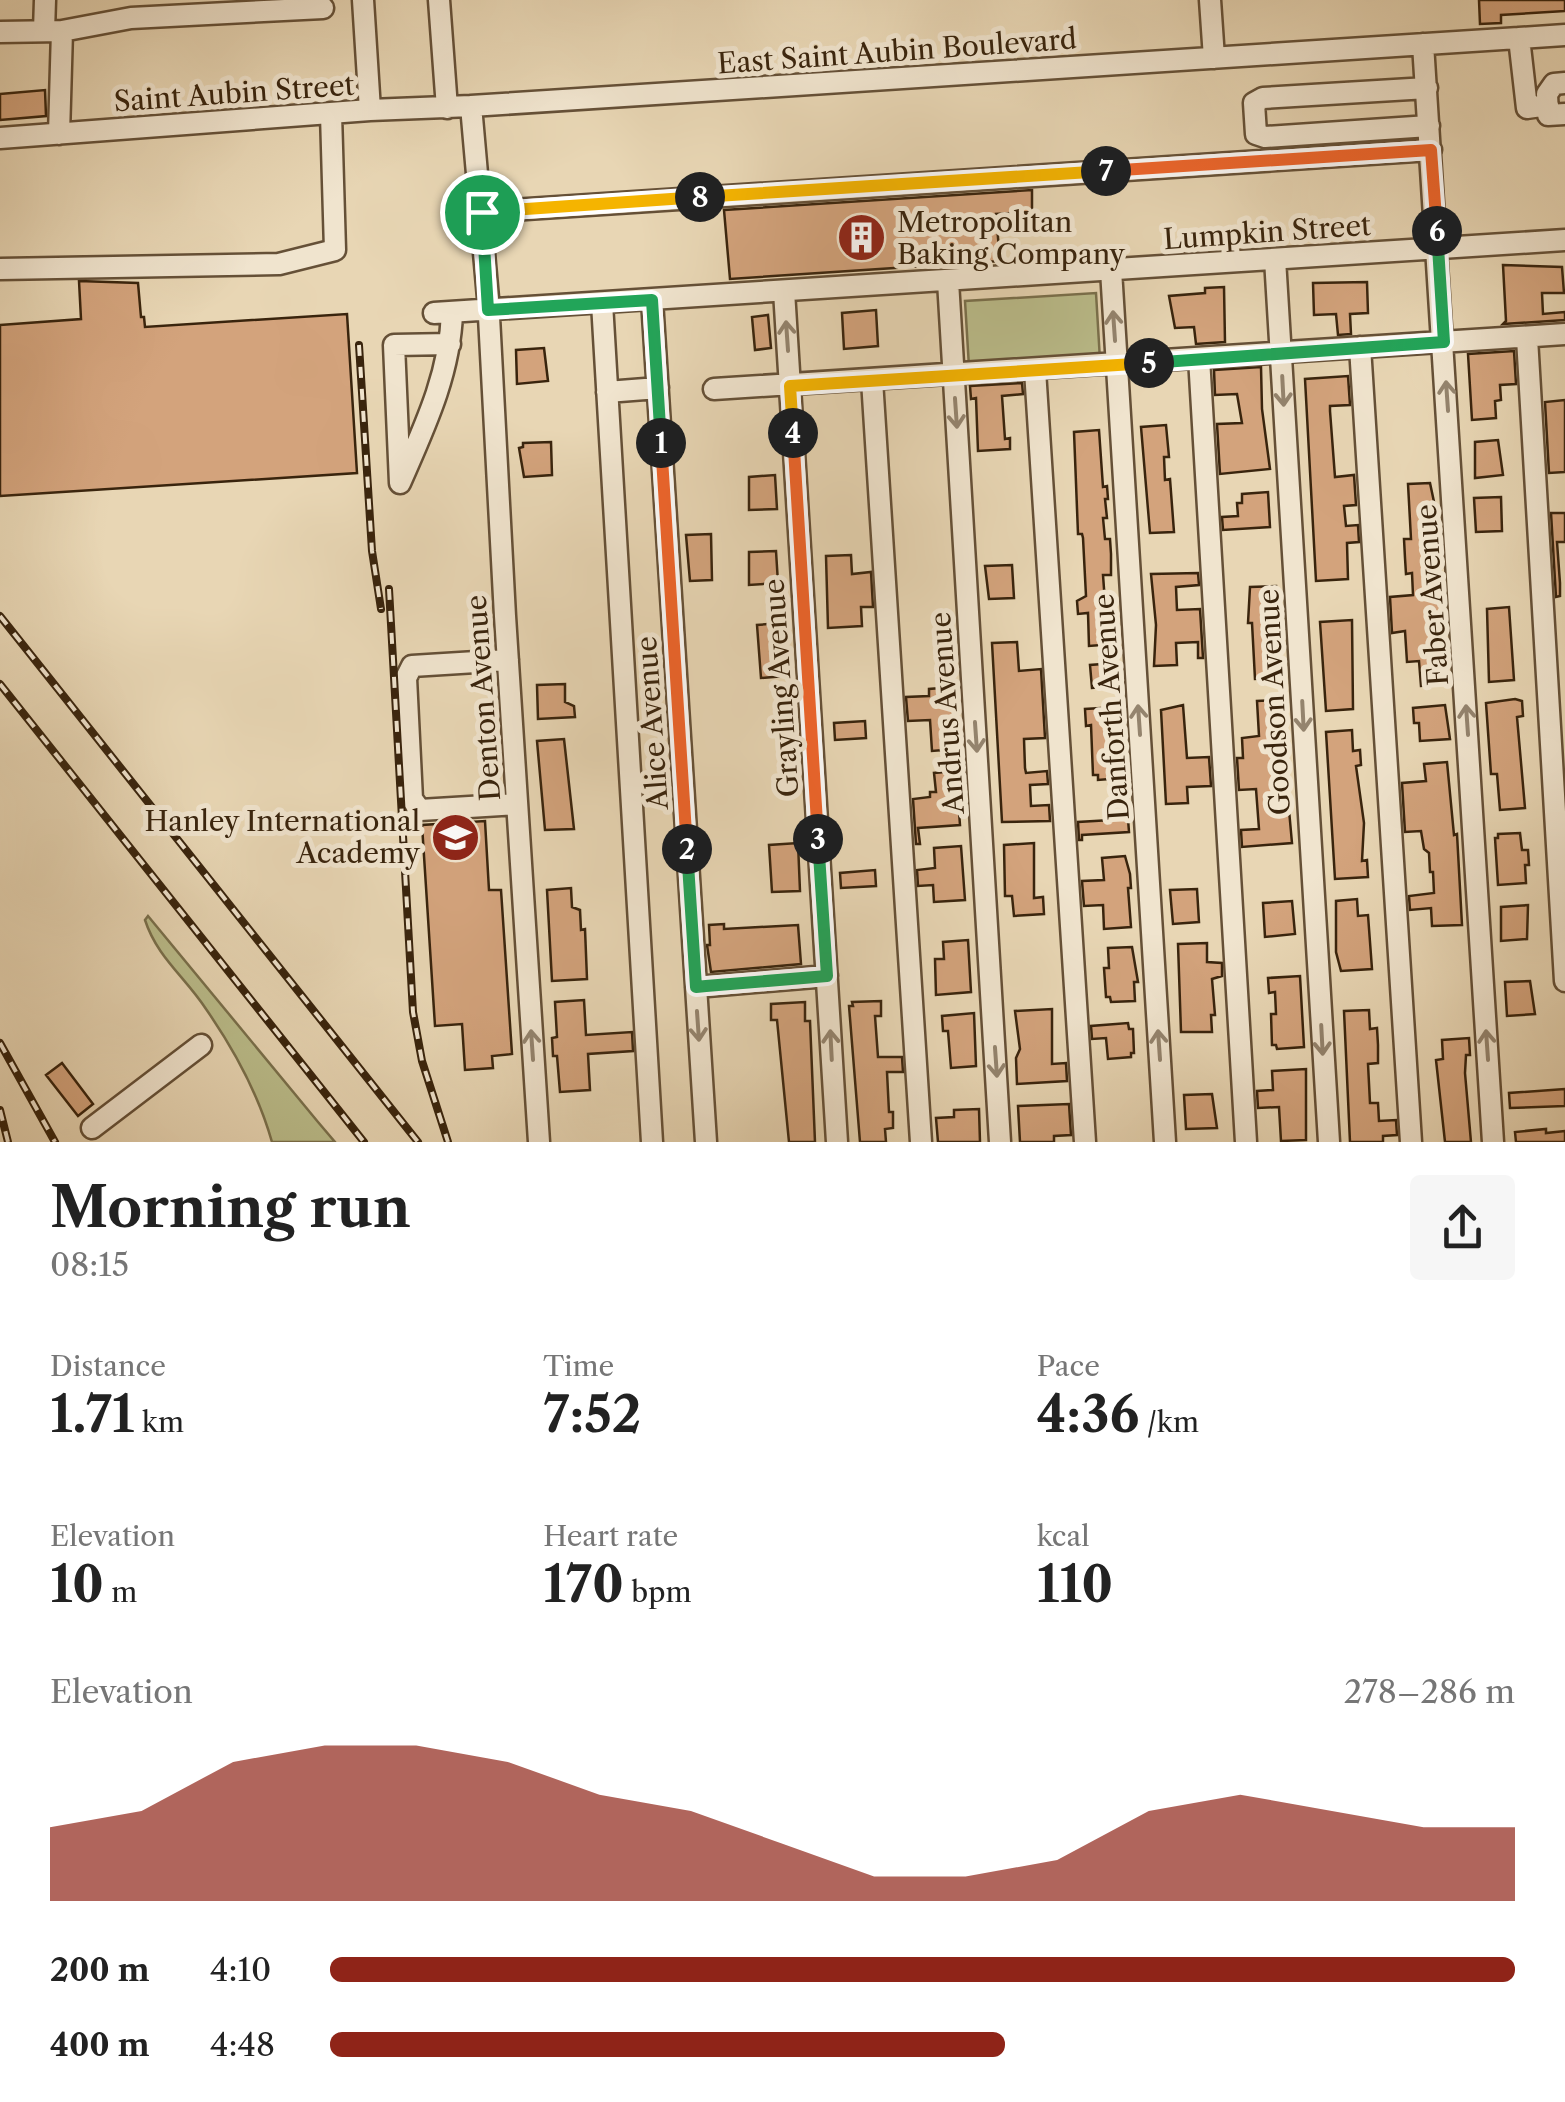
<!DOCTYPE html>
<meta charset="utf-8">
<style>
body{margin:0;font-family:"Libre Caslon Text",serif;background:#f6f6f6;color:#222;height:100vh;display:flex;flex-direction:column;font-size:38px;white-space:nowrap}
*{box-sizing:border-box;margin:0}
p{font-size:32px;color:#767676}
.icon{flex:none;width:55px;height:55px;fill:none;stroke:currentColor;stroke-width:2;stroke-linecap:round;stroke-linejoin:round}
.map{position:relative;height:1142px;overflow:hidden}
.panel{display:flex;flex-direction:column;background:#fff;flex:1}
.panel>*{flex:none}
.pin{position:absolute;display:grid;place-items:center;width:85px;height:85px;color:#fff;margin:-42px;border:5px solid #fff;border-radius:50%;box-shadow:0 2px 10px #0007}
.km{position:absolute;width:50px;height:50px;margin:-25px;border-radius:50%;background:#222;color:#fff;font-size:28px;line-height:50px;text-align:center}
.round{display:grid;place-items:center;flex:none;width:105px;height:105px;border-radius:10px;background:#f6f6f6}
.summary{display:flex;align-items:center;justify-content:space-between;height:170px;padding:0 50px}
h1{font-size:55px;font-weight:700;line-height:75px}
.figures{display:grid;grid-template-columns:repeat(3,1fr);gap:15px;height:170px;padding:10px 50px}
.figures div{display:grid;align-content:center}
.figures b{font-size:50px;font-weight:700}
.figures small{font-size:28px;font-weight:400}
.figures p{font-size:28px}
.chart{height:280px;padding:20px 50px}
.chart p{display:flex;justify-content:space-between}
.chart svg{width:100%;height:180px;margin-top:10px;fill:#8f2418;opacity:.7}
ul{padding:0 50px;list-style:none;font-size:32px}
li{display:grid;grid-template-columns:160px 120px 1fr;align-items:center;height:75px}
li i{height:25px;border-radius:12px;background:#8f2418}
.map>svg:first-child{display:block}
.green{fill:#babc8a;stroke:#7a704c;stroke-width:2.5}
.building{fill:#d3a37c;stroke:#39240d;stroke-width:2.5}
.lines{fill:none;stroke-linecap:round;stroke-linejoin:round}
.minor-casing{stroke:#655037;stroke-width:25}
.minor{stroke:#f0e4ce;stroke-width:20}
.rail-casing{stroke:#39240d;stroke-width:8}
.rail{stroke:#f0e4ce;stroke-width:4;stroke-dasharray:11;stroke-linecap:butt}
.oneway{stroke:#94846e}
.split-1-casing{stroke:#fff;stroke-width:20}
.split-2-casing{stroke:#fff;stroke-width:20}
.split-3-casing{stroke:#fff;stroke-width:20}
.split-4-casing{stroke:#fff;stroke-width:20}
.split-5-casing{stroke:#fff;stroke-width:20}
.split-6-casing{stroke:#fff;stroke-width:20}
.split-7-casing{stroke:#fff;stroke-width:20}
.split-8-casing{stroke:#fff;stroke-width:20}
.split-9-casing{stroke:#fff;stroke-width:20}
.split-1{stroke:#22a559;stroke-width:12}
.split-2{stroke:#f0652b;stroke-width:12}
.split-3{stroke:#22a559;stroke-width:12}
.split-4{stroke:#f0652b;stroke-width:12}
.split-5{stroke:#f5b400;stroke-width:12}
.split-6{stroke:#22a559;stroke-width:12}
.split-7{stroke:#f0652b;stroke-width:12}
.split-8{stroke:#f5b400;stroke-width:12}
.split-9{stroke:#f5b400;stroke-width:12}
.labels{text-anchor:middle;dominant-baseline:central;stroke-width:10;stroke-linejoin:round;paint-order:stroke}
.street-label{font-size:28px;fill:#39240d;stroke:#f0e4ce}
.poi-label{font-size:28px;fill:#39240d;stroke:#f0e4ce;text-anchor:start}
</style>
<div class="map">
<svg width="1565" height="1142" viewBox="0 0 1565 1142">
<rect width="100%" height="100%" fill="#e8d6b4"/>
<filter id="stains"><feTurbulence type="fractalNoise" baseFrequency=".002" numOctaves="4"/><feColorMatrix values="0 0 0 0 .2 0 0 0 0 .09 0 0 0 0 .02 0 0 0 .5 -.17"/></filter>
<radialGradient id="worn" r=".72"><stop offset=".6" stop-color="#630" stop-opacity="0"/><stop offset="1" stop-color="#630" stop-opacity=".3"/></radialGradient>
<path class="green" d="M1096,293L1100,360L969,367L965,301Z
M148,916L318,1122L335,1142H272C259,1096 233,1048 206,1009C185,977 157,957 145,920Z"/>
<path class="building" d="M1479,0H1565V11L1501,15V23L1480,24Z
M45,90L46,116L0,120V94Z
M1032,190V212L996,214L1000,261L730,279L724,210Z
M1503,265L1562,267L1564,293H1542L1543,314L1565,312V320L1503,324L1506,321Z
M79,281L138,283L141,317H144L145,327L347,314L357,473L0,496V325L81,319Z
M1367,282L1368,313L1350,314L1351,334L1338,335L1336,314L1314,315L1313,283Z
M1224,287L1225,342L1196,344L1194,327L1175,328L1169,296L1205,293V288Z
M876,310L878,346L844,349L842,313Z
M768,315L771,348L755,350L752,317Z
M544,348L548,381L517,384L516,350Z
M1514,351L1516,384L1500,385L1501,400L1495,401L1496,418L1472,420L1468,354Z
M1261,367L1262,409L1270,469L1220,474L1217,424L1242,423L1237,394L1215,395L1214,370Z
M1348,376L1350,405L1330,406V411L1335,477L1354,475L1356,505L1344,506L1346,526L1358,525L1359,542L1347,543L1348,579L1316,581L1305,379Z
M1022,383L1023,394L1002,396L1005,439L1010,438V449L978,451L976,398L971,399L970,386Z
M1565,400V472L1549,473L1545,402Z
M1166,425L1169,457H1164L1165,480L1170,479L1174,532L1150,533L1141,427Z
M1099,430L1103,487L1107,486L1108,499H1105L1107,518H1103L1105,539H1110L1111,554V575H1103L1105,602H1110L1111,615H1114V644L1089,646L1088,613L1078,614L1077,601L1086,596L1083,538L1082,534H1078L1074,432Z
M1498,440L1503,475L1475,478V442Z
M551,442L552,475L524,477L519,448L523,447V443Z
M775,475L777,509L749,510V477Z
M1430,483L1437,516H1434L1435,554H1427L1429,576H1435L1436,594H1440L1442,628L1436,629L1438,669H1446L1447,684L1421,686L1419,661L1407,662L1405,631L1392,633L1390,597L1413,595L1412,573L1406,574L1405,558L1404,539H1411L1408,484Z
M1268,492L1270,527L1223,530L1222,517L1238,516L1237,503H1242V494Z
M1501,497L1502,531L1476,532L1474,498Z
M1551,513H1565V542H1557L1560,583V596L1556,597Z
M711,534L712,580L690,581L686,535Z
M776,551L778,583L749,585V552Z
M851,555L852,574L871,572L873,607H861L862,626L828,628L826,556Z
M1012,565L1014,598L989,599L985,566Z
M1198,573L1199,585L1176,587L1177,610L1200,609L1203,658H1198V642L1176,643L1177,665L1154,666L1156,625L1151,574Z
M1276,586V663H1279L1280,678L1255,679L1252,623H1248L1250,587Z
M1509,607L1514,680L1489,682L1487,609Z
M1352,620L1353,709L1326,711L1320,622Z
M780,623L784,676L761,678L757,625Z
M1017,642L1019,671L1041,669L1045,738L1024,739L1025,768L1026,773L1047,771L1048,784L1030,785L1031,806L1049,805L1050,821L1002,822L992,643Z
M1115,663L1118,686L1092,688L1090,665Z
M565,684V702L574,706L575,717L538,719L537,685Z
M953,687L955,749L932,751L930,720L908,721L906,697L929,696V689Z
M1515,699L1522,701L1523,716L1517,717L1525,808L1500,810L1497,774H1491L1486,703Z
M1279,700L1292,843L1242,847L1241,830L1259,829L1256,789L1239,790L1237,758H1243L1242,738L1259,736L1257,701Z
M1183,705L1187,758L1209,757L1211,786L1187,787L1188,803L1166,804L1161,710Z
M1445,705L1450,739L1420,741L1419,723H1414L1413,708Z
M1118,707L1122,778L1098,780V775H1093L1091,725L1086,726L1085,709Z
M865,721L866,738L835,740L834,723Z
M1352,730L1353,751L1360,750L1361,765L1356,766L1364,823L1362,861L1367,860L1368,877L1335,879L1326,732Z
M564,739L574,829L545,830L537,741Z
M1447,762L1454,835L1457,834L1462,925L1432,926L1431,908L1410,910L1409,896L1434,893L1433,872H1430L1429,853L1424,849L1421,831L1405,832L1402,783L1426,781L1424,764Z
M956,771L960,825L918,828L920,844H916L913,799L930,797V792H936L934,773Z
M1128,819L1129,832L1082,835V840H1079L1078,822Z
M485,821L489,890H501L512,1054L492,1056L493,1068L465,1070L462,1024L435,1026L422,825Z
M1520,833L1522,850H1528L1529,865H1525L1526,883L1498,885L1495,838H1498V834Z
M798,843L800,891L772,892L769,845Z
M1034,843V898L1043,897L1044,914L1014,916L1012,896H1005L1004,845Z
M961,846L965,900L934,902L933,885L918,886L917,870L935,868L934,848Z
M1125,856L1130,874L1131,888H1128L1131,927L1104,929L1103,905L1084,906L1082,881L1104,880L1102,858Z
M875,870L876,886L841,888L840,873Z
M571,888L572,907L580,910L581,930L585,929L587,979L552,981L547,890Z
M1197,889L1199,922L1173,924L1170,890Z
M1357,899L1358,916L1368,915L1372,969L1341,971L1336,952V901Z
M1292,901L1295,934L1265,937L1263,903Z
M1528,905L1527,939L1501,941V907Z
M724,924V929L798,925L801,964L711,972L707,945H710L709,925Z
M968,940L971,992L936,995L935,959H944L943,942Z
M1207,943V962L1222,963V976L1212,979L1215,1015H1211L1212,1032H1181L1178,944Z
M1132,947L1138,982H1134L1135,1001L1111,1002L1110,997H1106L1104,968H1109L1108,948Z
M1300,976L1304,1047L1277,1049L1276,1045H1272L1271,1014H1276L1275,992L1269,993L1268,978Z
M1530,981L1535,1014L1507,1016L1505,982Z
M584,1000L586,1035L632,1032L633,1051L588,1054L590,1090L560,1092L557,1056H553L552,1038L557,1037L555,1002Z
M881,1001V1016H875L878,1057H902L903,1072H887L889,1112H893V1128L885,1129L886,1142H860L849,1006H853L852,1002Z
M805,1002V1021H810L815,1142H789L777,1020H771V1004Z
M1052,1009V1064L1066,1063L1067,1081L1017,1084L1016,1058L1020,1049L1015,1011Z
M1369,1010L1370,1029L1377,1028L1378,1045V1063L1368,1064L1370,1103H1378L1379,1121L1396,1120L1397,1135L1383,1136V1142H1350L1344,1011Z
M974,1013L976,1066L951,1068L948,1031H943L942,1016Z
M1128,1023L1129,1029H1133L1134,1053H1131V1057L1108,1059L1106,1038L1092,1039L1091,1026Z
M1469,1038L1470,1055H1466L1465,1073L1471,1142H1445L1436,1060L1443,1059L1442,1040Z
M62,1063L93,1104L78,1116L46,1075Z
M1306,1069V1140L1281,1141L1279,1107L1258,1108L1257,1091L1273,1090L1272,1071Z
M1565,1089V1106L1510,1108L1509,1093Z
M1212,1094L1217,1128L1186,1129L1184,1095Z
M1069,1104L1071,1135L1054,1136V1142H1020L1018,1106Z
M979,1109L980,1142H938L936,1118L954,1117V1110Z
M1546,1129V1133L1565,1131V1142H1516L1515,1132Z"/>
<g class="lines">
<defs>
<path id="minor" d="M363,0L370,110
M439,0L447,108
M1210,0L1214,58
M44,31L45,0
M0,32L62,31
M1519,38L1527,108L1548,105
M1423,44L1493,1142
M1565,83L1554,84L1547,94L1548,115L1565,114
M1427,88L1263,98L1254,103L1256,134L1265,137L1429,126
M471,106L488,298L505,616L539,1142
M59,134L62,31L131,18L323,8
M0,138L370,110L471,106L1565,35
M482,212L1431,150
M1275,259L1329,1142
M0,269L279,264L335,250L331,114
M1111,270L1165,1142
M948,281L1000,1142
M784,291L837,1142
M652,300L706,1142
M602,303L652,1142
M434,313L1565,240
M1527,338L1565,981
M450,344L394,345L400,483C424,428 450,374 452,313
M1360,347L1411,1142
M1199,358L1246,1142
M1035,370L1085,1142
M872,380L921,1142
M714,389L1565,334
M607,392L658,388
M508,660L412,666L406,678L412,799L420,810L517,804
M696,987L827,976
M92,1128L201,1045"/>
</defs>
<use href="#minor" class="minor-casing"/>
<use href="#minor" class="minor"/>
<defs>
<path id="rail" d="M359,345L372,551L381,609
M389,589L413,1012L422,1061L448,1142
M0,616L418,1142
M0,684L364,1142
M0,1043L55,1142
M0,1110L8,1142"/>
</defs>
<use href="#rail" class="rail-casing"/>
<use href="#rail" class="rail"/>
</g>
<defs><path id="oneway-shaft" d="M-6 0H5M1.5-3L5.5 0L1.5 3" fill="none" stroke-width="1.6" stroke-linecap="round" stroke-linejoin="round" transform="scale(2.5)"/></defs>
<g class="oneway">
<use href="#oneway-shaft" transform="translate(1114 326) rotate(-94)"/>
<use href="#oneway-shaft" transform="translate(787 336) rotate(-94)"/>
<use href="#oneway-shaft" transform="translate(1283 391) rotate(87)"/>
<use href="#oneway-shaft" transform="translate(1447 396) rotate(-94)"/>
<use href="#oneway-shaft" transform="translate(956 413) rotate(86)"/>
<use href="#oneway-shaft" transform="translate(1303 716) rotate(87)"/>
<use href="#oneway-shaft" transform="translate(1139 720) rotate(-94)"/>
<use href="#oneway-shaft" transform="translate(1467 720) rotate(-94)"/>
<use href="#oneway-shaft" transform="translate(976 737) rotate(86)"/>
<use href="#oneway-shaft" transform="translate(698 1026) rotate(86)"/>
<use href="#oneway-shaft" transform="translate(1322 1040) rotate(87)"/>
<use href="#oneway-shaft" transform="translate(532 1045) rotate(-94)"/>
<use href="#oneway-shaft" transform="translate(831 1045) rotate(-93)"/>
<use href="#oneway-shaft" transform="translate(1159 1045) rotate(-94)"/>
<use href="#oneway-shaft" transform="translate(1487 1045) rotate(-94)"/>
<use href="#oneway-shaft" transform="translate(996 1062) rotate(86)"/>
</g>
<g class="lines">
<defs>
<path id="split-1" d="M482,212L488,310L652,300L661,443"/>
<path id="split-2" d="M661,443L687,849"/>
<path id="split-3" d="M687,849L696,987L706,986L827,976L818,839"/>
<path id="split-4" d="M793,433L818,839"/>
<path id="split-5" d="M793,433L790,386L1149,363"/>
<path id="split-6" d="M1149,363L1444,342L1437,231"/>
<path id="split-7" d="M1106,171L1431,150L1437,231"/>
<path id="split-8" d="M700,197L1106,171"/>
<path id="split-9" d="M482,212L700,197"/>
</defs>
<use href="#split-1" class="split-1-casing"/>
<use href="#split-2" class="split-2-casing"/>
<use href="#split-3" class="split-3-casing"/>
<use href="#split-4" class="split-4-casing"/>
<use href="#split-5" class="split-5-casing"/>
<use href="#split-6" class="split-6-casing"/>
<use href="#split-7" class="split-7-casing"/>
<use href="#split-8" class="split-8-casing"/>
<use href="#split-9" class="split-9-casing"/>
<use href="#split-1" class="split-1"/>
<use href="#split-2" class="split-2"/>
<use href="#split-3" class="split-3"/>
<use href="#split-4" class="split-4"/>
<use href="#split-5" class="split-5"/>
<use href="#split-6" class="split-6"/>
<use href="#split-7" class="split-7"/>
<use href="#split-8" class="split-8"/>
<use href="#split-9" class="split-9"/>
</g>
<defs>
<symbol id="building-disc" viewBox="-11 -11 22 22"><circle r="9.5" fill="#8f2418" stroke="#f0e4ce"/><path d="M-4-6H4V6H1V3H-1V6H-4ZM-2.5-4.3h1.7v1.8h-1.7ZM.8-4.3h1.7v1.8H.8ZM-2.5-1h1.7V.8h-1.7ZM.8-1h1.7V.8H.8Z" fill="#fff"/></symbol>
<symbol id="school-disc" viewBox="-11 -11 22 22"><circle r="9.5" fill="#8f2418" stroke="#f0e4ce"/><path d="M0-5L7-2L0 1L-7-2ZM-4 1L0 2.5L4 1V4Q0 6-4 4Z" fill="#fff"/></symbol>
</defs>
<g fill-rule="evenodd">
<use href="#building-disc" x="834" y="210" width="55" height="55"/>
<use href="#school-disc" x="428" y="810" width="55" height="55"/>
</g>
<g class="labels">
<g class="street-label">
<text transform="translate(897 51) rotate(-4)">East Saint Aubin Boulevard</text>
<text transform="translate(234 93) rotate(-4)">Saint Aubin Street</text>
<text transform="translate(1267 232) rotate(-4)">Lumpkin Street</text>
<text transform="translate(1432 595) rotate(-94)">Faber Avenue</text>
<text transform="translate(781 688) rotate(-94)">Grayling Avenue</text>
<text transform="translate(483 698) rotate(-94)">Denton Avenue</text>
<text transform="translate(1274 702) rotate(-93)">Goodson Avenue</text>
<text transform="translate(1111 707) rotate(-94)">Danforth Avenue</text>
<text transform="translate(947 713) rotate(-94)">Andrus Avenue</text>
<text transform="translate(652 723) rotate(-94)">Alice Avenue</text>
</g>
<g class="poi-label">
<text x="897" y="222">Metropolitan<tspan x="897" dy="32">Baking Company</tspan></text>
<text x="420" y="821" text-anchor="end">Hanley International<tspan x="420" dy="32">Academy</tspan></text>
</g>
</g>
<rect width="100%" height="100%" filter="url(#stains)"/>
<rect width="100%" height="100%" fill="url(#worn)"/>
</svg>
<div class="pin" style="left:482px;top:212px;background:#1e9e55"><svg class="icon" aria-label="arrive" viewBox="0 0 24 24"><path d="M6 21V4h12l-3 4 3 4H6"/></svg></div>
<b class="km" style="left:661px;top:443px">1</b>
<b class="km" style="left:687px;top:849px">2</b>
<b class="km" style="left:818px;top:839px">3</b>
<b class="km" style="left:793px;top:433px">4</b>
<b class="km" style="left:1149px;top:363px">5</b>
<b class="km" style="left:1437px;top:231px">6</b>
<b class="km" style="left:1106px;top:171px">7</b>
<b class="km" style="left:700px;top:197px">8</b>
</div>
<section class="panel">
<div class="summary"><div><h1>Morning run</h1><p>08:15</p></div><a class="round"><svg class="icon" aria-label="share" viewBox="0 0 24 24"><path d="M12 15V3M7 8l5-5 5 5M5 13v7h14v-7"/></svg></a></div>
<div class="figures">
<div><p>Distance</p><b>1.71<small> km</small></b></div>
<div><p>Time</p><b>7:52</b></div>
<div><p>Pace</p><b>4:36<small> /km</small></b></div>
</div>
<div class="figures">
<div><p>Elevation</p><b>10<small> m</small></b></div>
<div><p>Heart rate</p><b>170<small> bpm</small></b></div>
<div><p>kcal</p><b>110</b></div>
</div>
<div class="chart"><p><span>Elevation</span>278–286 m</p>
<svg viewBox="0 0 160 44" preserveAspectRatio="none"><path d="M0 44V26L10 22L20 10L30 6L40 6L50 10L60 18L70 22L80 30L90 38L100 38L110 34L120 22L130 18L140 22L150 26L160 26V44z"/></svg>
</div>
<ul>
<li><b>200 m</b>4:10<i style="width:100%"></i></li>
<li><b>400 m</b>4:48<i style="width:57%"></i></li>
</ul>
</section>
